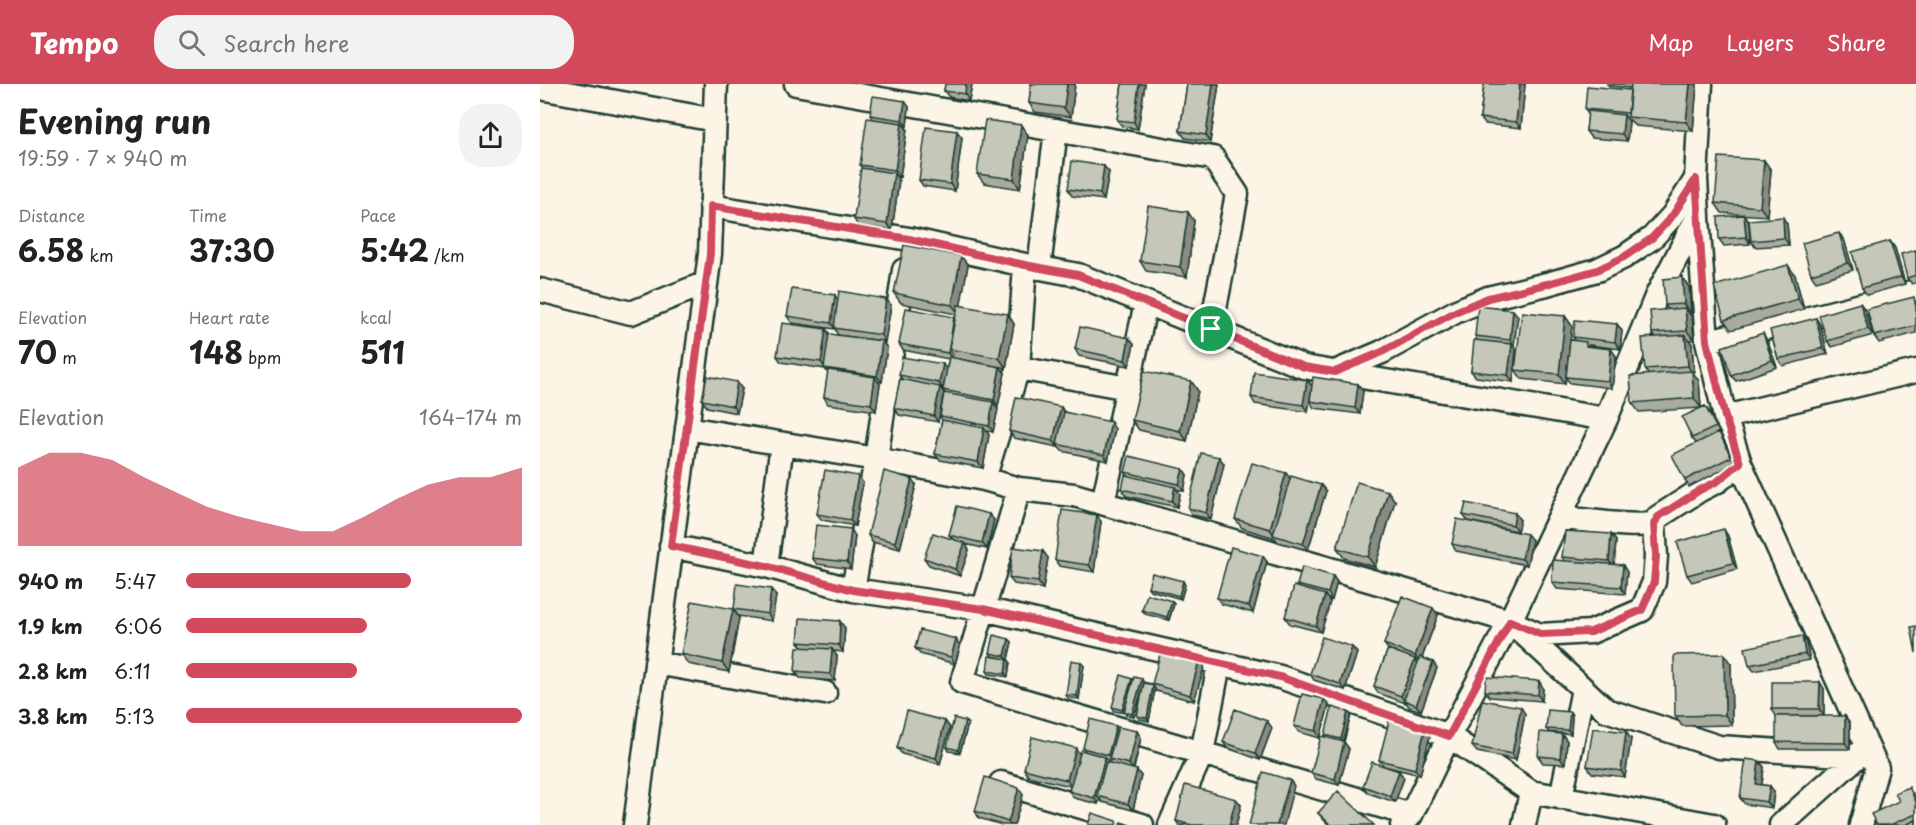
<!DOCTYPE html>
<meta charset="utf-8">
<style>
body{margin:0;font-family:"Playpen Sans",sans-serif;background:#f2f2f2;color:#222;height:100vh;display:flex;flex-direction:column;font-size:22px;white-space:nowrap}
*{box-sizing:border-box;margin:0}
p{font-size:20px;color:#767676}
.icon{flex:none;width:33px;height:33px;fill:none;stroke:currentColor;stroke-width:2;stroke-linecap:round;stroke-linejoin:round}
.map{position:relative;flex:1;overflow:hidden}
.details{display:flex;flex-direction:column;background:#fff;width:540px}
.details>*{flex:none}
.pin{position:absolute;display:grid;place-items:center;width:51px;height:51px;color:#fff;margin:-26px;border:3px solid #fff;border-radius:50%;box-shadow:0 2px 6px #0007}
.round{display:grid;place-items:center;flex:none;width:63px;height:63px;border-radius:24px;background:#f2f2f2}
.overview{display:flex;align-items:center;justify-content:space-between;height:102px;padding:0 18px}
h1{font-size:33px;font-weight:700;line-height:45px}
.stats{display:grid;grid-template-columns:repeat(3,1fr);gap:9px;height:102px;padding:6px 18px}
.stats div{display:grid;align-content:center}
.stats b{font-size:30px;font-weight:700}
.stats small{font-size:16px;font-weight:400}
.stats p{font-size:16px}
.chart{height:168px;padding:12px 18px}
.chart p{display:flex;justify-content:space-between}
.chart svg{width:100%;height:108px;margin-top:6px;fill:#d1495b;opacity:.7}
ul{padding:0 18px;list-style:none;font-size:20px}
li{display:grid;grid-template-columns:96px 72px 1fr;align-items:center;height:45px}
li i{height:15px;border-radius:8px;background:#d1495b}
header{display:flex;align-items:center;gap:36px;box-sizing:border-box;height:84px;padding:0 30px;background:#d1495b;color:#fff}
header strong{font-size:28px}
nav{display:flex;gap:33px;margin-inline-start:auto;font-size:21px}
.search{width:420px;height:54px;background:#f2f2f2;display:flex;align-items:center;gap:15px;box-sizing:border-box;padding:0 21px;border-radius:24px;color:#767676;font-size:22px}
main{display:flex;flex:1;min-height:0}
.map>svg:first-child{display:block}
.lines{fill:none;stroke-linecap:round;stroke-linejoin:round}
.street-casing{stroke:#1f3d34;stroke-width:27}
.street{stroke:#fcf5e5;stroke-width:22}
.wall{fill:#a9ab9f;stroke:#1f3d34;stroke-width:1.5}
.shaded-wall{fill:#8a8b82;stroke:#1f3d34;stroke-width:1.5}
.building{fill:#c5c7b9;stroke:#1f3d34;stroke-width:1.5}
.route-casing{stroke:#fff;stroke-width:12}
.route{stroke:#d1495b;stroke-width:8}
</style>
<header>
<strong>Tempo</strong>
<div class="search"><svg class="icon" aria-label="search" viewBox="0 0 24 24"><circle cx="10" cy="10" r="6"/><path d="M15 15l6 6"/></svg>Search here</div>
<nav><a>Map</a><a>Layers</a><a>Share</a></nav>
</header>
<main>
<section class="details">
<div class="overview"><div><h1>Evening run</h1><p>19:59 · 7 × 940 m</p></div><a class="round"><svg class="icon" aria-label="share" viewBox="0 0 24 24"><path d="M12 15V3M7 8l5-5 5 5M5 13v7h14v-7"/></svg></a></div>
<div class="stats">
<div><p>Distance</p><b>6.58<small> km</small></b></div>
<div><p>Time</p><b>37:30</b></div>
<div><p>Pace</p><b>5:42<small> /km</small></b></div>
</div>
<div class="stats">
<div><p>Elevation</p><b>70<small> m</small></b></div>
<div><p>Heart rate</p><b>148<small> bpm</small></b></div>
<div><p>kcal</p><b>511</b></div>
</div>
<div class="chart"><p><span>Elevation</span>164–174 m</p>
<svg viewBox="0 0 160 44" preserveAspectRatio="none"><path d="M0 44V12L10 6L20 6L30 9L40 16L50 22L60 28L70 32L80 35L90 38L100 38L110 32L120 25L130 19L140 16L150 16L160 12V44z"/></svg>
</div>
<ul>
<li><b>940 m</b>5:47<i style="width:67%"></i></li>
<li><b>1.9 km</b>6:06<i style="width:54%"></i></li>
<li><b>2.8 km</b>6:11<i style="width:51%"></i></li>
<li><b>3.8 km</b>5:13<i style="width:100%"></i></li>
</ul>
</section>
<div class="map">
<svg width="1376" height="741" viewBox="0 0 1376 741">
<rect width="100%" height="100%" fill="#fcf5e5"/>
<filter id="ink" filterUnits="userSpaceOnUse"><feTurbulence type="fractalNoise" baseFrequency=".0167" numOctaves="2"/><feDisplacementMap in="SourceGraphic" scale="12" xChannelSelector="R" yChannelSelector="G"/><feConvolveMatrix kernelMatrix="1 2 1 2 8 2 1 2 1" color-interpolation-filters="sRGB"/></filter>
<g filter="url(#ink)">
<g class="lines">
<defs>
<path id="street" d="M256,0L673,74L697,110L671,245
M0,4L175,36
M171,122L369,155L485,181L538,191L764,283L1066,335
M1158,134L1167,257L1185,333L1200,379L1337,684L1321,741
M499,184L516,46
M0,206L91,229L166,199
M1167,257L1266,235L1376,207
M478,284L588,304
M795,288L842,268L917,227L948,214L1007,200L1057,186L1084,173L1112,154L1133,131L1156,95
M1185,333L1376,287
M147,344L336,375L444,395L479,405L534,411L970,537L1066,626L1179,663L1318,672L1327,662
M444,395L478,284L485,181
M479,405L422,598L871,731
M563,419L606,219
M1019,434C1051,436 1082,443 1114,440
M131,462L226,482L313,506L443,525L740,593L909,652L991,708L984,741
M226,482L242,360
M313,506L336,375L364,186
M980,542L1000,551L1051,548L1102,526L1114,498L1116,472L1114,440L1118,433L1160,406L1178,397L1200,379
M116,579L285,609
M461,699L602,741
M991,708L1174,741
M1021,714L1043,605
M95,741L170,170L176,0
M630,741L662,669L679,580
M862,741L871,731L909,652L970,537L1066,335L1116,213L1158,132L1156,95L1161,0
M1241,741L1318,672"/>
</defs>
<use href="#street" class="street-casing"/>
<use href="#street" class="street"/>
</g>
<path class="wall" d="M405,0H432L429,17L409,13L404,7Z
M491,0H535L531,33L495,28L489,19Z
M582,0H605L598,45L582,42L577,36Z
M647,0H679L670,58L645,54L640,47Z
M944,0H985L981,44L945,40L940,34Z
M1067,0H1157L1153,47L1095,42L1090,36H1088L1089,37L1087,57L1051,54L1046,47L1048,30L1045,25L1090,6V4L1069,2Z
M369,23L367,42H365L367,45L360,93L356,92L359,96L352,146L318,142L314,135L322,85L320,81L333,35L330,31Z
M488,51L480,105L444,99L437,90Z
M422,54L415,107L383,102L379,96Z
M1231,86L1227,132L1182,129L1175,119Z
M569,88L564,116L532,112L528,105Z
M1204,131L1209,138L1210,160L1184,162L1179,155Z
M654,137L647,193L606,187L600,177Z
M1247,140L1249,161L1215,163L1211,157Z
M1304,155L1313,186L1276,197L1271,190Z
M1350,157L1355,164L1365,200L1327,211L1322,204Z
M1376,166V199L1372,200L1367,194Z
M428,181L420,221L474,240L466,284L419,275L465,289L458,322H456L458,325L453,348L446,347L449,351L443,384L400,376L395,370L402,336L400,332L405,309L403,305H401L404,309L398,338L359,331L354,324L362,295L359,291L403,280L406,286L409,275L363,266L359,260L415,234L416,230L361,219L354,209Z
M1255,191L1264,225L1191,246L1184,236Z
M1142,193L1149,203L1151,229H1149L1152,233L1154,256H1149L1152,260L1154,290L1159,297L1161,324L1165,322L1169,328L1196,379L1149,403L1145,396L1156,359L1152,354L1161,324L1099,328L1092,319L1108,290L1105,285L1115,253L1112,249L1128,225L1125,221Z
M1376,217V249L1339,259L1334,252Z
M1320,219L1325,226L1333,251L1292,263L1287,257Z
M351,221L345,258L298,251L295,245L252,239L247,232Z
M978,232L973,262L976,266L973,298L936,293L931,287L937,256L935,252Z
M1025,232L1032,242L1030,256H1035L1033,253L1077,240L1082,247L1080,265L1049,261L1050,263L1071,265L1076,272L1072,304L1030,299L1026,294L1025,300L982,295L975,286Z
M1276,234L1280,241L1288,270L1243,282L1238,275Z
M286,245L289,250L342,257L347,264L342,298H338L340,300L336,327L288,320L284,313L288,289L285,285L241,278L237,272Z
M589,254L594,260L589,282L539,272L535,265Z
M1227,256L1237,283L1196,297L1191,291Z
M767,296L772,302L768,328L715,320L711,313Z
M651,297L658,307L647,357L599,346L592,336Z
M818,300L823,307L820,330L774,324L770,317Z
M202,305L197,329L167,323L162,316Z
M524,328L575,345L568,377L522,367L518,362V363L474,354L469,347Z
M679,373L684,380L671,435L652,431L648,424Z
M643,385L647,391L644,407L636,405L640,410L637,423L586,412L582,405L588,392L585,388Z
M750,394L786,407L768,466L738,458L735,454L702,444L695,435Z
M323,399L315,442L282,436L277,430Z
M376,401L360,465L332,458L328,451Z
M855,417L835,483L804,474L797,464Z
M923,431L980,436L977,447L928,437Z
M454,436L447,465L425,460L429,466L420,492L389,481L384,474L413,455L409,451Z
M561,438L554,488L519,482L515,476Z
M1071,450L1076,457L1074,481L1087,488L1085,510L1017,505L1012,498L1025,477L1022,473Z
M315,452L311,485L277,480L272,474Z
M1188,452L1197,485L1152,498L1147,491Z
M992,456L987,481L916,467L912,460Z
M508,474L503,505L474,500L469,494Z
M727,478L713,529L682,520L677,514Z
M643,497L645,501L641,515L610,506L608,503Z
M797,498L792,516L788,515L790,518L781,548L750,540L745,533L759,503L757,501Z
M236,512L232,537L198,532L194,525Z
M632,517L634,520L629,536L605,530L602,526Z
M898,531L882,574L893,578L897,584L881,627L869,623L866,618L865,619L838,609L834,602L848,565L844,560Z
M199,534L189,588L148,580L141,570Z
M305,544L303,568L293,567L297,572L295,597L260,594L255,587L262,563L258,558Z
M416,555L420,562L415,580L380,570L375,564Z
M469,555L472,558L468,575L470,578L468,593L449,590L447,587L461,574L452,572L450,569Z
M1266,559L1270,576L1214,587L1209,581Z
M812,563L817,569L805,606L774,596L770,590Z
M541,578L544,581L539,615L528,614L526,611Z
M665,580L654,617L616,607L615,605L609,637L599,635L597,632L602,608L594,633L586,631L585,629L574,627L572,623L592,595L593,596L612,600Z
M1191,580L1192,641L1142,642L1135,632Z
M999,597L1003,604L1002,617L950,613L945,607Z
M1280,598L1284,605V632H1236L1232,625Z
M789,621L780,654L759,648L754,642Z
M808,628L811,631L804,658L809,665L799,701L776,695L771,689L787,654L785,651Z
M1030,628L1032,631L1031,650L1009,648L1006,645Z
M985,630L976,676L937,668L932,662Z
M1305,632L1310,639V665H1240L1236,658Z
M405,637L410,644L400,680L362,670L357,664Z
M425,637L428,640L420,669L409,667L407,663Z
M727,637L732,644L720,676L688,664L683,658Z
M576,642L577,644L597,647L601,654L594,685L601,692L593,726L562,718L560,715L558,720L534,714L529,707L530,702L488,692L484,685L545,667L543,664Z
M886,642L891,648L880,691L844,682L839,676Z
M1022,650L1027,657L1025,680L1003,679L998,672Z
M1091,655L1085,693L1052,689L1047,682Z
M1219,677L1224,683L1222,701L1230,702L1234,708L1232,724L1205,720L1200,714Z
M859,687L864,694L855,718L828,709L823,702Z
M1373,709L1376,715V741H1337L1359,717Z
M483,711L474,741H462L439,734L435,727Z
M696,715L701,721L696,741H639L636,737Z
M778,729L834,741H789L783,735Z"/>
<path class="shaded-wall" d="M426,0H432L429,17L425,10Z
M527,0H535L531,33L524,24Z
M599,0H605L598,45L594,38Z
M673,0H679L670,58L666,51Z
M980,0H985L981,44L976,38Z
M1150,0H1157L1153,47L1146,38Z
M365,17L369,23L367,42L362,36Z
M1084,31L1089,37L1087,57L1082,50Z
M362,39L367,45L360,93L355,86Z
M481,41L488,51L480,105L474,95Z
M417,47L422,54L415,107L410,100Z
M1224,76L1231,86L1227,132L1220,123Z
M564,82L569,88L564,116L560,110Z
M354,89L359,96L352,146L347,140Z
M648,128L654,137L647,193L640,183Z
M1204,131L1209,138L1210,160L1206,153Z
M1243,133L1247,140L1249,161L1244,154Z
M1299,149L1304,155L1313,186L1308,179Z
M1350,157L1355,164L1365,200L1361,193Z
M421,172L428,181L419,230L412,221Z
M1248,181L1255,191L1264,225L1258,215Z
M1142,193L1149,203L1151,229L1144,220Z
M295,211L299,218L295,245L291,239Z
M346,215L351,221L345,258L341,251Z
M1320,219L1325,226L1333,251L1328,245Z
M1145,224L1152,233L1154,256L1147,247Z
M973,226L978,232L974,262L970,256Z
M468,230L474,240L466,284L459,274Z
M1025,232L1032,242L1025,300L1019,290Z
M414,233L409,265L413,271L412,275L408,269Z
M1276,234L1280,241L1288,270L1283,264Z
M1077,240L1082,247L1080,265L1075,258Z
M286,245L291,252L286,285L281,278Z
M1223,249L1227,256L1237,283L1232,276Z
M1145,251L1152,260L1154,290L1159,297L1161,324L1154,314L1152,289L1148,282Z
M589,254L594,260L589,282L585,276Z
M342,257L347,264L342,298L337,292Z
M972,260L976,266L973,298L968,291Z
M1071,265L1076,272L1072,304L1068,297Z
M403,280L407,287L403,305L399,299Z
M460,283L465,289L458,322L454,316Z
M335,293L340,300L336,327L331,320Z
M767,296L772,302L768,328L763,321Z
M651,297L658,307L647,357L640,347Z
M197,298L202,305L197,329L193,322Z
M818,300L823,307L820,330L815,324Z
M400,303L404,309L398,338L394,332Z
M453,318L458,325L453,348L449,342Z
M1165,322L1169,328L1180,349L1176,343Z
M521,323L525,329L518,363L513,357Z
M571,338L575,345L568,377L564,371Z
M444,344L449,351L443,384L438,378Z
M1179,348L1183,354L1196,379L1191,373Z
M679,373L684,380L671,435L666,429Z
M643,385L647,391L644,407L639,400Z
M746,389L753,398L734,451L730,445Z
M318,392L323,399L315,442L310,436Z
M372,395L376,401L360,465L355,458Z
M781,401L786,407L768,466L763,460Z
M635,403L640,410L637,423L632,417Z
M848,407L855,417L835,483L828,473Z
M975,429L980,436L977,447L973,441Z
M449,430L454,436L447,465L442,459Z
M557,431L561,438L554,488L549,481Z
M311,445L315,452L311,485L307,478Z
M1184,445L1188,452L1197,485L1193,479Z
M987,450L992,456L987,481L982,475Z
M1071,450L1076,457L1074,483L1069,477Z
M425,459L429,466L420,492L415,485Z
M503,467L508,474L503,505L498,498Z
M723,472L727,478L713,529L709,522Z
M1083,481L1087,488L1085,510L1081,503Z
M793,492L797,498L792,516L788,509Z
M643,497L645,501L641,515L639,512Z
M231,505L236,512L232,537L228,530Z
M785,511L790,518L781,548L776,542Z
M632,517L634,520L629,536L627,533Z
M893,524L898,531L880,579L875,572Z
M193,525L199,534L189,588L182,579Z
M300,537L305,544L303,568L299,561Z
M1262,552L1266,559L1270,576L1265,570Z
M416,555L420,562L415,580L411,573Z
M469,555L472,558L468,575L470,578L468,593L465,590L467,575L465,572Z
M812,563L817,569L805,606L800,600Z
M292,565L297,572L295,597L290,590Z
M1184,570L1191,580L1192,641L1185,631Z
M660,573L665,580L654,617L650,611Z
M875,575L879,581L864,616L865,619L861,612Z
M541,578L544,581L539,615L537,612Z
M893,578L897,584L881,627L876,621Z
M592,595L594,598L584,628L585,629L582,626Z
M602,595L604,599L594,633L592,630Z
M999,597L1003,604L1002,617L998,611Z
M1280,598L1284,605V632L1279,625Z
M613,602L615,605L609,637L607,634Z
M784,615L789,621L780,654L776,647Z
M981,623L985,630L976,676L972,670Z
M808,628L811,631L803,658L801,655Z
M1030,628L1032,631L1031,650L1028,646Z
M1305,632L1310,639V665L1305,659Z
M405,637L410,644L400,680L396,674Z
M425,637L428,640L420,669L418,666Z
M727,637L732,644L720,676L715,669Z
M576,642L581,648L571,676L568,671Z
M886,642L891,648L880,691L875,685Z
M597,647L601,654L593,686L589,680Z
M1086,648L1091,655L1085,693L1081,687Z
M1022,650L1027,657L1025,680L1020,674Z
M804,658L809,665L799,701L795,695Z
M536,664L540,671L532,703L527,696Z
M565,673L570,679L557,712L560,715L558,720L554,714Z
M1219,677L1224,683L1221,707L1216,700Z
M597,686L601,692L593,726L588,720Z
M859,687L864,694L855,718L850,712Z
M750,696L754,702L744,741H737Z
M1230,702L1234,708L1232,724L1227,718Z
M479,704L483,711L474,741H470L468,738Z
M696,715L701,721L696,741H689Z"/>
<path class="building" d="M405,0H426L425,10L404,7Z
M491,0H527L524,24L489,19Z
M582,0H599L594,38L577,36Z
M647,0H673L666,51L640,47Z
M944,0H980L976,38L940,34Z
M1091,0H1150L1146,38L1088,33Z
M1047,2L1090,6L1088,29L1045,25Z
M333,12L365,17L362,36L330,31Z
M1048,27L1084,31L1082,50L1046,47Z
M327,34L362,39L355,86L320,81Z
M445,36L481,41L474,95L437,90Z
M386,43L417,47L410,100L379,96Z
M1179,73L1224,76L1220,123L1175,119Z
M532,77L564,82L560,110L528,105Z
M321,84L354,89L347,140L314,135Z
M608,122L648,128L640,183L600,177Z
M1204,131L1206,153L1179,155L1178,133Z
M1243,133L1244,154L1211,157L1209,136Z
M1299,149L1308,179L1271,190L1262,159Z
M1350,157L1361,193L1322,204L1312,168Z
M364,161L421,172L412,221L354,209Z
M1376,166V191L1367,194L1361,170Z
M1248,181L1258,215L1184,236L1174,202Z
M1142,193L1144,220L1125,221L1123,195Z
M252,205L295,211L291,239L247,232Z
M299,207L346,215L341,251L294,244Z
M1374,213L1376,223V242L1334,252L1327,225Z
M1320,219L1328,245L1287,257L1279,231Z
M418,221L468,230L459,274L409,265Z
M938,222L973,226L970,256L935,252Z
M366,224L414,233L408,269L359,260Z
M1145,224L1147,247L1112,249L1110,227Z
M982,228L1025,232L1019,290L975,286Z
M1276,234L1283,264L1238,275L1230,246Z
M1035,236L1077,240L1075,258L1033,253Z
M242,239L286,245L281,278L237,272Z
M540,243L589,254L585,276L535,265Z
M1223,249L1232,276L1191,291L1182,263Z
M289,250L342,257L337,292L284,284Z
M1145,251L1148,282L1105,285L1102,254Z
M934,256L972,260L968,291L931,287Z
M1030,256L1046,258V262L1071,265L1068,297L1026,293Z
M362,273L403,280L399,299L359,291Z
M409,273L460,283L454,316L403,306Z
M288,286L335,293L331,320L284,313Z
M604,287L651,297L640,347L592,336Z
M1152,287L1154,314L1092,319L1090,292Z
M714,288L767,296L763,321L711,313Z
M167,292L197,298L193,322L162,316Z
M773,293L818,300L815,324L770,317Z
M360,295L400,303L394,332L354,324Z
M404,309L453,318L449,342L400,332Z
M476,313L521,323L513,357L469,347Z
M1165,322L1176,343L1152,354L1142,333Z
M524,328L571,338L564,371L517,360Z
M402,336L444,344L438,378L395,370Z
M1179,348L1191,373L1145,396L1132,371Z
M661,369L679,373L666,429L648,424Z
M589,372L643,385L639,400L585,388Z
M712,379L746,389L730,445L695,435Z
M285,386L318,392L310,436L277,430Z
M344,387L372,395L355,458L328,451Z
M585,391L635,403L632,417L582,405Z
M751,392L781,401L763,460L733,451Z
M817,398L848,407L828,473L797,464Z
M926,419L975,429L973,441L923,431Z
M417,422L449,430L442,459L409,451Z
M522,426L557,431L549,481L515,476Z
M917,435L987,450L982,475L912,460Z
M276,441L311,445L307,478L272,474Z
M1184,445L1193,479L1147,491L1137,458Z
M1025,447L1071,450L1069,477L1022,473Z
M393,449L425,459L415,485L384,474Z
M473,463L503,467L498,498L469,494Z
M691,463L723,472L709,522L677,514Z
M1013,476L1083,481L1081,503L1012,498Z
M762,483L793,492L788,509L757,501Z
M612,489L643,497L639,512L608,503Z
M197,500L231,505L228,530L194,525Z
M754,502L785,511L776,542L745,533Z
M607,510L632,517L627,533L602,526Z
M862,512L893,524L875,572L844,560Z
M152,517L193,525L182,579L141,570Z
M260,534L300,537L299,561L258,558Z
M1376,542V569L1371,543Z
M380,546L416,555L411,573L375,564Z
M454,551L469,555L465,572L450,569Z
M1262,552L1265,570L1209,581L1205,564Z
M782,553L812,563L800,600L770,590Z
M257,563L292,565L290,590L255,587Z
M622,563L660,573L650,611L612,600Z
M848,565L875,575L861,612L834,602Z
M1184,570L1185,631L1135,632L1134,571Z
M449,572L467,575L465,590L447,587Z
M880,573L893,578L876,621L864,616Z
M531,576L541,578L537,612L526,611Z
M581,591L592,595L582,626L572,623Z
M594,593L602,595L592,630L584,628Z
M946,593L999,597L998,611L945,607Z
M1232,598H1280L1279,625H1232Z
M604,599L613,601L612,600L613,602L607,634L597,632Z
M762,610L784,615L776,647L754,642Z
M942,616L981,623L972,670L932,662Z
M792,623L808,628L801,655L785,651Z
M695,625L727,637L715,669L683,658Z
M1008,626L1030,628L1028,646L1006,645Z
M367,627L405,637L396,674L357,664Z
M1236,632H1305V659L1236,658Z
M850,633L886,642L875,685L839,676Z
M414,634L425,637L418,666L407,663Z
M550,635L576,642L568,671L543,664Z
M578,643L597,647L589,680L569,675Z
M1053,644L1086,648L1081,687L1047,682Z
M1000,648L1022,650L1020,674L998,672Z
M781,652L804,658L795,695L771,689Z
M492,653L536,664L527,696L484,685Z
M541,666L565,673L554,714L529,707Z
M1206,675L1219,677L1216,700L1230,702L1227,718L1200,714Z
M566,678L597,686L588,720L557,712Z
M832,678L859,687L850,712L823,702Z
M723,688L750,696L737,741H709Z
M445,693L479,704L468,738L435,727Z
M645,701L696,715L689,741H652L636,737Z
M1369,703L1376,718V730L1350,741H1337L1331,730L1359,717L1355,709Z
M798,707L834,741H791L778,729Z
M552,729L577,737L576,741H548Z
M1376,736V741H1365Z
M581,738L590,741H580Z"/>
</g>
<g class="lines" filter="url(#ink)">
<defs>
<path id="route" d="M1156,95L1167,257L1185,333L1200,379L1178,397L1160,406L1118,433L1114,440L1116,472L1114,498L1102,526L1051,548L1000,550L970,537L909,652L740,593L443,525L313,506L226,482L131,462L170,170L171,122L369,155L485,181L538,191L764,283L795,288L842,268L917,227L948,214L1007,200L1057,186L1084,173L1112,154L1133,131Z"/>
</defs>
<use href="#route" class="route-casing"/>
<use href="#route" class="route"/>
</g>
</svg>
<div class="pin" style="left:671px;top:245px;background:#1e9e55"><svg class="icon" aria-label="arrive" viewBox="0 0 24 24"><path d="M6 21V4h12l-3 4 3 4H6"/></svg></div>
</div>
</main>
